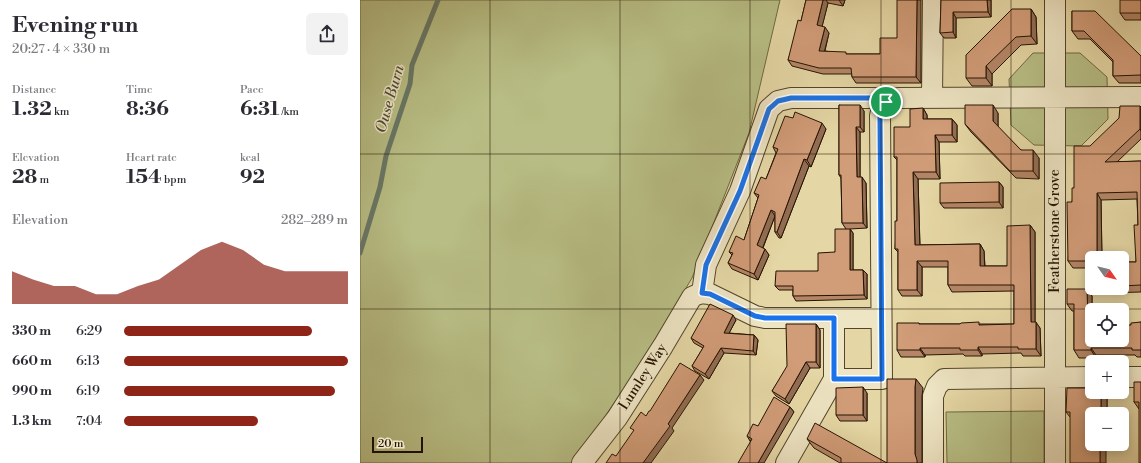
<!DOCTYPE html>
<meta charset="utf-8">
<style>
body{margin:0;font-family:"Libre Bodoni",serif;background:#f2f2f3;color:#2b2b33;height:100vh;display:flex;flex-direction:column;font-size:15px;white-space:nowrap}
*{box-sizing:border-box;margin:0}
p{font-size:13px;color:#7c7c81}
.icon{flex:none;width:22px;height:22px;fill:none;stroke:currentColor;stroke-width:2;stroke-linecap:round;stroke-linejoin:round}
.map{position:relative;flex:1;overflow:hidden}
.side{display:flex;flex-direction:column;background:#fff;width:360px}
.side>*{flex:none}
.needle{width:26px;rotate:124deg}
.controls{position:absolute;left:725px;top:251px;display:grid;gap:8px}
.controls a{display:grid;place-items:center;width:44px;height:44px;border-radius:6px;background:#fff;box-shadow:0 2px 10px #0003;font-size:20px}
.scale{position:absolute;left:12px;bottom:10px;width:51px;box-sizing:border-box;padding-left:4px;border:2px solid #241300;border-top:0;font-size:11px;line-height:14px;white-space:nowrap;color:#241300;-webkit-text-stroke:3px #eee5c4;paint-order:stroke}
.pin{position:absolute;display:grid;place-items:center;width:34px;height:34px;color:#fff;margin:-17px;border:2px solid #fff;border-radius:50%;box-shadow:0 1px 4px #0007}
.round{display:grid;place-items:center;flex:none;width:42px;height:42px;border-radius:6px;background:#f2f2f3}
.headline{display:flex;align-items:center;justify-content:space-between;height:68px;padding:0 12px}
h1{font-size:22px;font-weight:700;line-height:30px}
.metrics{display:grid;grid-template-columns:repeat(3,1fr);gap:6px;height:68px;padding:4px 12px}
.metrics div{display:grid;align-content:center}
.metrics b{font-size:20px;font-weight:700}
.metrics small{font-size:11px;font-weight:400}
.metrics p{font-size:11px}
.chart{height:112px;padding:8px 12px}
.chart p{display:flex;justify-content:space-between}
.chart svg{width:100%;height:72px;margin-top:4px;fill:#8f2418;opacity:.7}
ul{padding:0 12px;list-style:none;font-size:13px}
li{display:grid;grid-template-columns:64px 48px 1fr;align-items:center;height:30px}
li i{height:10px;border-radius:5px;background:#8f2418}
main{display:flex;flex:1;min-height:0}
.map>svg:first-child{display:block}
.green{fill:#b7bd84;stroke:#6e6842}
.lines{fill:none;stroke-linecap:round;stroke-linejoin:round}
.stream{stroke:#687766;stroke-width:5}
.minor-casing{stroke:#544429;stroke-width:22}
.minor{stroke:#eee5c4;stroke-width:20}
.wall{fill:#b48667;stroke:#241300}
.shaded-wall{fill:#926d54;stroke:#241300}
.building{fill:#d19c78;stroke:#241300}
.route-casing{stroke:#fff;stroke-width:8}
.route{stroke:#1a73e8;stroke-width:5}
.grid{fill:none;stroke:#241300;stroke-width:1;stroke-opacity:0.55}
.labels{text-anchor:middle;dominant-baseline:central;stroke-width:3;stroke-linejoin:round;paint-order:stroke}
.street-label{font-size:14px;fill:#241300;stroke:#eee5c4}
.water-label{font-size:15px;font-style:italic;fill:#4c4d3c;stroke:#eee5c4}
</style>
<main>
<section class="side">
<div class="headline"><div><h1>Evening run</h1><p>20:27 · 4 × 330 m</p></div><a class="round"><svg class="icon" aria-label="share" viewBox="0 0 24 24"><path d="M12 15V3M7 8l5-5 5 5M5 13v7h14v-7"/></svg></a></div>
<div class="metrics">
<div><p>Distance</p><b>1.32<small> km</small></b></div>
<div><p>Time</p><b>8:36</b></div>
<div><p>Pace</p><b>6:31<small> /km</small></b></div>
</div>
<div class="metrics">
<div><p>Elevation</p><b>28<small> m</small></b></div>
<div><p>Heart rate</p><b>154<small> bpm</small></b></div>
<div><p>kcal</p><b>92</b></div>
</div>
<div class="chart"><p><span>Elevation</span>282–289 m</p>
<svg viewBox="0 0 160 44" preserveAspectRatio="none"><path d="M0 44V24L10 29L20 33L30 33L40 38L50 38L60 33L70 29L80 20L90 11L100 6L110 11L120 20L130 24L140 24L150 24L160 24V44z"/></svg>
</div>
<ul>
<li><b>330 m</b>6:29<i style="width:84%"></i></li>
<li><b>660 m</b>6:13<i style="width:100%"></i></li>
<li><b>990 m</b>6:19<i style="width:94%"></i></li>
<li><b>1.3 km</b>7:04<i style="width:60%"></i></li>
</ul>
</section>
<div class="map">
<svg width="781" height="463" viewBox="0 0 781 463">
<rect width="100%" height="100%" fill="#e5d7a5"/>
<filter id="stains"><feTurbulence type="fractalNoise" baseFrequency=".005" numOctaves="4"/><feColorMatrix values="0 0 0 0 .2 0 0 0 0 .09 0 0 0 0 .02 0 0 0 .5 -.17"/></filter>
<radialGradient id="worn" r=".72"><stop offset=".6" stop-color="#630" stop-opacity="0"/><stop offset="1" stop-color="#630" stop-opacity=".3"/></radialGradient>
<path class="green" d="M0,0H420L389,133L332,278L278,368L220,453L211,463H0Z
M673,53H720L747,77L748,119L721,146L674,145L651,125L649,79Z
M684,411V463H587L586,412Z"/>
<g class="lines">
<path class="stream" d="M0,253L20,187L26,156L50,84L52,65L78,0"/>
<defs>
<path id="minor" d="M695,0V463
M572,98L573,0
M342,293L346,265L380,191L409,109L418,101L431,98H515L526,102L538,98L781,97
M762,377H781
M474,379H522L520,116L522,108L526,102
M222,463L257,418L303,346L332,297C339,293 343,293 350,294L395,316L405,318H474
M426,463L474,379V318H521
M573,463V396L577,386L584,379L732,377"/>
</defs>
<use href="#minor" class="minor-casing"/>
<use href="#minor" class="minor"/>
</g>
<path class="wall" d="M446,0H485L483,6L468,3L462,26L469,33L465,51L487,54H520L537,38L561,83H496L492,77V74H463L432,66L428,60L441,21Z
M581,0H631V17L596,18V38H584L580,33Z
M781,0V20H765L760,13Z
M671,9L676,17L677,44L661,45L632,74V86H612L606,78Z
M712,11L781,57V83H759L753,76V62L730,39H718L712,31Z
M479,105L504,111V132H500V177L506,183L507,228L490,229L493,233V270H503L507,274V299L436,301L433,296V290H419L415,286L458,271L475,252L486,229L482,223L481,178L479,175Z
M780,106L781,107V139L757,162L781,161V292L741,293L738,288H762V262H776L778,225L777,199L741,200L742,258H732V268H713L708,261L712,202L714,188L730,146Z
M563,108L567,115V119H592L597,125V142H579L580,179H558L560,245L620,244L624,251L625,266H647L670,225L675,232V322L680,328L681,356H663L661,353L622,354V356H605L603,354L565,355V357H541L537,350L559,323L560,324H654V291L592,292L588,285V267H562V296H542L538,290V252L535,249L537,221V160L534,157L550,127Z
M638,113V127L661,150L679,158V179L656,178L611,132L605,124Z
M433,118L466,129L451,167L449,166L421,238H419L415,232V216L403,248L409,255L398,280L372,269L368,263L372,255L369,252L384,240L398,198L394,193L406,179L416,153L413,147Z
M639,182L643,187V208H584L580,203Z
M727,289L732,296V340L771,325L781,322V357H777L775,355H736V358H719L714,350V311H712L707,304Z
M376,320L369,333L394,335L398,340L396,355L364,353L349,379L335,371L332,366L343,348L334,343L331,338Z
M456,324L460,330V368H450L429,404L416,396L412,391Z
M781,382L779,409L774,402Z
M732,392H744L747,397V414H732L710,417L706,412Z
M507,393V421H480L476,415Z
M430,407L434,412L390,441L387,436L398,426Z
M447,439L527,463H480L454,448Z"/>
<path class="shaded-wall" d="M463,0H466L468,3L461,31L457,25Z
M479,0H485L483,6Z
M557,0H561V83L556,77Z
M627,0H631V17L628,12Z
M671,9L676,17L677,44L671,36Z
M593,12L596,18V38L593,32Z
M465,27L469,33L463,57L459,51Z
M626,66L632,74V86L626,78Z
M500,105L504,111V132L500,127Z
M633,105L638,113V129L633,121Z
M780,106L781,107V131L780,129Z
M563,108L567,115V125L563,119Z
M592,119L597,125V142L592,135Z
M462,123L466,129L451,167L447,160Z
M496,127L500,132V183L497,177Z
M575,135L579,142L580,179L576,172Z
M673,150L679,158V179L673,171Z
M444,159L449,166L421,238L417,232Z
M553,172L558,179L560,251L555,245Z
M502,177L506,183L507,228L503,223Z
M639,182L643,187V208L639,202Z
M737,193L741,200L742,258H737Z
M411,210L415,216L401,252L397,245Z
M670,225L675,232V328L671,322Z
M490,229L493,233V274L490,270Z
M620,244L624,251L625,272L620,266Z
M405,249L409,255L398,280L394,274Z
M557,261L562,267V296L557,290Z
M503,270L507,274V299L504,295Z
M727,289L732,296V329L728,323Z
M373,315L376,320L367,337L364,333Z
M676,322L680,328L681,356L676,349Z
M456,324L460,330V368L456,362Z
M394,335L398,340L396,355L393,351Z
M618,347L622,354V356L618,350Z
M361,348L364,353L349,379L345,374Z
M560,348L565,355V357L560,350Z
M731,348L736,355V358L731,350Z
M446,362L450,368L429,404L425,399Z
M340,375L344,380L312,428L314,431L291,463H283L308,424Z
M556,379L563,388L562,396V463H557L555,454V387Z
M503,387L507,393V421L503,415Z
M741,392H744L747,397V414H743L741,411Z
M430,407L434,412L404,463H398Z
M740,444H746V463H740Z"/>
<path class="building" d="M446,0H463L457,25L465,27L459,51L486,52V54H520V38H537V0H557L556,77H492L491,68H459L428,60L438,20L441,21Z
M581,0H627L628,12H593V32L580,33Z
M760,0H781V13H760Z
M652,9H671V36L656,37L626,66V78H606V55Z
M712,11H735L781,56V75L753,76V60L724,31H712Z
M479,105H500V127H496L497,177H502L503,223H482L481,175H479Z
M605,105H633V121L661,150H673V171H650L605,124Z
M760,106H780V129L745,162L781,161V285L762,286V262H776L774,225H778L777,192L737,193V258H732V261H708L707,202H712V188H714V146H730L759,118Z
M563,108V119H592V135H575L576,172H553L555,245L620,244V266H647V226L670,225L671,322H676V349H658V347H618V350H600V348H560V350H537V323H559V324H600L601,323L619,322V325L654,324V285H588V261H557V290H538V249H535V221H537V157H534V127H550V109Z
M435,112L462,123L447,160L444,159L417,232H415V212L411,210L397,245L405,249L394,274L368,263L373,253L369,252L376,236L384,240L399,195L394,193L401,177L406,179L418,149L413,147L425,116L433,118Z
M639,182V202L580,203V183Z
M475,229H490V270H503L504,295L433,296V286H415L416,271H458V253L475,252Z
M707,289H727L728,323H732V340H762V325H771V323L781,322V350H772V348H731V350H714V304H707Z
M350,304L373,315L364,333L394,335L393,351L361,348L345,374L332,366L344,346L331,338Z
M426,324H456V362H446L425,399L412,391L427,366Z
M320,363L340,375L308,424L310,426L283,463H246L252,454L256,456L274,430L270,428L281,412L286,416L289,411H290Z
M527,379H556L555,387V454L557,460V463H527Z
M774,382H781V463H779V402H774Z
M503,387V415H476V388Z
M707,388H732V392H741V411H739V414H732V444H740V463H710V412H706Z
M414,397L430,407L398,463H378L392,439L387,436L393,424L398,426Z
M455,423L527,463H481V458L447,439Z"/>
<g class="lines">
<defs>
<path id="route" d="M431,98H515L526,102L522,108L520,116L522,379H474V318H405L395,316L350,294L342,293L346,265L380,191L409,109L418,101Z"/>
</defs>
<use href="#route" class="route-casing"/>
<use href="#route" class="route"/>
</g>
<path class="grid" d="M130,0V463M260,0V463M390,0V463M521,0V463M651,0V463M0,154H781M0,309H781"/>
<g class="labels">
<g class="street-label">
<text transform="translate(695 231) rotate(-90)">Featherstone Grove</text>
<text transform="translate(283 377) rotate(-57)">Lumley Way</text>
</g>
<g class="water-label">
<text transform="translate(30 99) rotate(-74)">Ouse Burn</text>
</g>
</g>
<rect width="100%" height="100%" filter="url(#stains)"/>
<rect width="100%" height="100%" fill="url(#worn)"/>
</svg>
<div class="controls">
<a><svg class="needle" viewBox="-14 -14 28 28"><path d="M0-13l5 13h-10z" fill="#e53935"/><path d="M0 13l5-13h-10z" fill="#7c7c81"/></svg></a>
<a><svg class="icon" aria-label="locate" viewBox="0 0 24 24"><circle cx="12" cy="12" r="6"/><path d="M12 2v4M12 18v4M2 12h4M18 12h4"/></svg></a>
<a>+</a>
<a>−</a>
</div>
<div class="scale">20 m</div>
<div class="pin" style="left:526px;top:102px;background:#1e9e55"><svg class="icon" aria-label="arrive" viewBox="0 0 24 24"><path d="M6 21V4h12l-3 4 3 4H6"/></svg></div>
</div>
</main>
